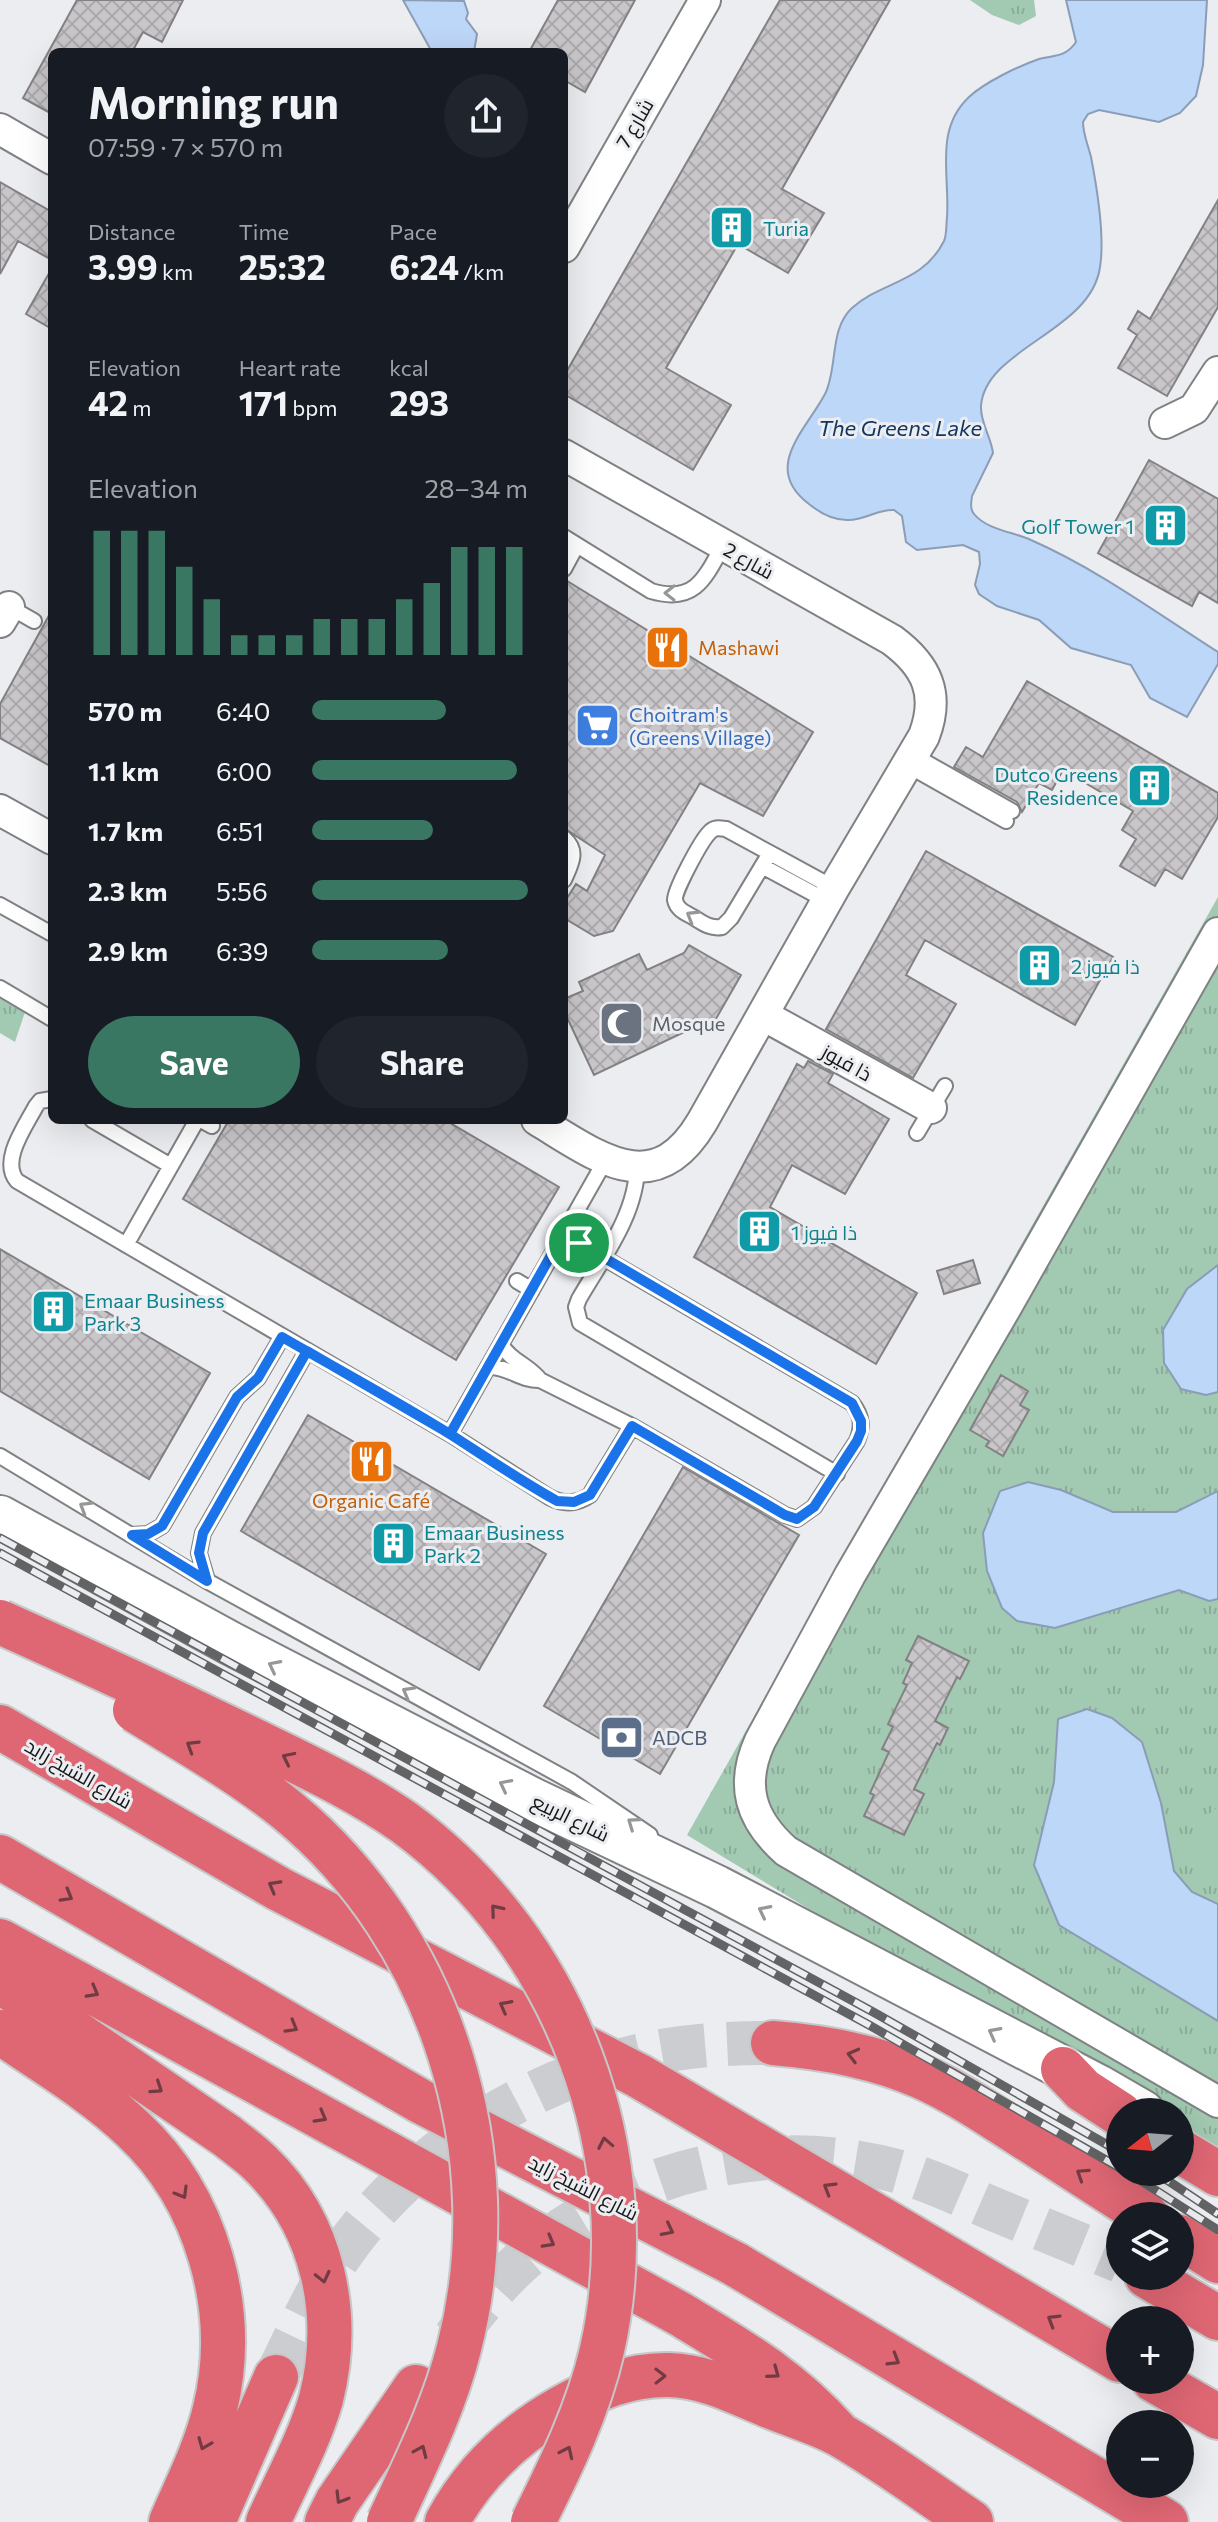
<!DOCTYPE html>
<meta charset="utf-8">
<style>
body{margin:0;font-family:Commissioner,Cairo,sans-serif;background:#20242c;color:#f1f3f6;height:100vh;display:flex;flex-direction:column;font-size:30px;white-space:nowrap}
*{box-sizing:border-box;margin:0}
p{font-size:26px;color:#9ea1a6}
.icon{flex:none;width:44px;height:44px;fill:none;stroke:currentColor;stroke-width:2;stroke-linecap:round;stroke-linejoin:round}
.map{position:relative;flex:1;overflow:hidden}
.side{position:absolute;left:48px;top:48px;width:520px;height:1076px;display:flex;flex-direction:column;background:#171b24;border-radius:12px;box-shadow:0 8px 32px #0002}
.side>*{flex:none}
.needle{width:52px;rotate:253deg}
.tools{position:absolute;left:1106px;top:2098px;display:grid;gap:16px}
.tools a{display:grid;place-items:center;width:88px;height:88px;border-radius:50%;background:#171b24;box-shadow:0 8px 32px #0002;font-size:40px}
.pin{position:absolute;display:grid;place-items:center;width:68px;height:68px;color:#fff;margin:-34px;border:4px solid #fff;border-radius:50%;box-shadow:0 2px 8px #0007}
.round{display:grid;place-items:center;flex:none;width:84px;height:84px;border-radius:42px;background:#20242c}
.headline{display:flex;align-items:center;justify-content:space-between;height:136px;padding:0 40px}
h1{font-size:44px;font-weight:700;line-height:60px}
.stats{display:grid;grid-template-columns:repeat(3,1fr);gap:12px;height:136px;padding:8px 40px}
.stats div{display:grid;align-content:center}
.stats b{font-size:34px;font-weight:700}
.stats small{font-size:22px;font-weight:400}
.stats p{font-size:22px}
.chart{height:224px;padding:16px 40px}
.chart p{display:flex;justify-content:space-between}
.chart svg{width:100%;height:144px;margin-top:8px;stroke:#3a7763;stroke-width:6}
.action{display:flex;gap:16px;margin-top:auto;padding:16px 40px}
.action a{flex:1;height:92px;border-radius:48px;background:#3a7763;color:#fff;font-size:32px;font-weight:700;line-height:92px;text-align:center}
.action a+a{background:#20242c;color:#f1f3f6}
ul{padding:0 40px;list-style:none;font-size:26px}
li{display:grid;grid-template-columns:128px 96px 1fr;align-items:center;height:60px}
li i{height:20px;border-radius:10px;background:#3a7763}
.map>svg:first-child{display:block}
.grass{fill:url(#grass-tufts)}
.garden{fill:#a2c9b1}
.water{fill:#bdd7f9;stroke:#8b9db6;stroke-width:2}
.building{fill:url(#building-cross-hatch);stroke:#838184;stroke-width:2}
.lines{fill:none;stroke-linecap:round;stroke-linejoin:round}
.motorway-tunnel{stroke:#cbcdd0;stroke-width:44;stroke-dasharray:44 22;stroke-linecap:butt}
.service-casing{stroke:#7f8183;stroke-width:18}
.minor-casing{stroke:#7f8183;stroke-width:34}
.secondary-casing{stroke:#7f8183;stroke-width:46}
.motorway-casing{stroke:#c7c7c8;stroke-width:48}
.service{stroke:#fff;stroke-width:14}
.minor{stroke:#fff;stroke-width:30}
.secondary{stroke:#fff;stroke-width:42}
.motorway{stroke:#df6774;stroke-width:44}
.rail-casing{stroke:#626365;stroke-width:9}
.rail{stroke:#ebedf0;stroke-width:6;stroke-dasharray:18;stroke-linecap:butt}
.motorway-bridge-casing{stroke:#c7c7c8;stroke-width:48;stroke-linecap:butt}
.motorway-bridge{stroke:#df6774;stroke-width:44}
.oneway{stroke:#969797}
.oneway2{stroke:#703b41}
.route-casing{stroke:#fff;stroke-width:16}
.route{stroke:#1a73e8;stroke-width:10}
.labels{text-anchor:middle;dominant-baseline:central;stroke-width:6;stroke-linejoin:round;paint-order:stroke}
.street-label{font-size:20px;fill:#161718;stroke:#ebedf0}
.culture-label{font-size:20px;fill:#0d838f;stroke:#ebedf0;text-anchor:start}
.food-label{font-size:20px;fill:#c56008;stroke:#ebedf0;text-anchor:start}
.shop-label{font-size:20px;fill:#366cbe;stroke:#ebedf0;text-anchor:start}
.worship-label{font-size:20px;fill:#5b616d;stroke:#ebedf0;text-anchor:start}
.service-label{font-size:20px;fill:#4e5e75;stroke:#ebedf0;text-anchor:start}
.water-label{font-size:22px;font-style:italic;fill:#123660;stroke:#ebedf0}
</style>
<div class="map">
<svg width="1218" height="2522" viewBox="0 0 1218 2522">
<defs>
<pattern id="grass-tufts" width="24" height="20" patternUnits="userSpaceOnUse" patternTransform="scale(2)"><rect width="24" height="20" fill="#a2c9b1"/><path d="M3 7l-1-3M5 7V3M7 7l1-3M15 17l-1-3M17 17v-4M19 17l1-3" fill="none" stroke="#8bac98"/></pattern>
<pattern id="building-cross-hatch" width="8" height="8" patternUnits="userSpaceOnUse" patternTransform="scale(2)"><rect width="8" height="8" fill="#c8c6c9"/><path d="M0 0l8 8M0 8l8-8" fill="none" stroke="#aba9ac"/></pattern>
</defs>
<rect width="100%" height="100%" fill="#ebedf0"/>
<path class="grass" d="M970,0H1034L1036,16L1019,25L992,15Z
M1218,897V2158L1180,2135V2112H1143L687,1835Z
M0,996L25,1012L15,1042L0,1033Z"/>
<path class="garden" d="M1218,1807V1881L1213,1880L1200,1853L1196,1824Z"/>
<path class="water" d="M403,0L464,1L468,13L466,19L477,34L474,52H432Z
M1066,0H1207L1203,65L1196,96L1180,113L1159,122L1099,110L1088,114L1083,122C1083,134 1088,145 1091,157C1097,188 1105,236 1100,267C1091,332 985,348 981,406C980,422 991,437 993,453L972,496C971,503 970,509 974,514C987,530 1014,532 1031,540C1097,569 1157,613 1218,652V664L1187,717L1150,698L1131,665L1071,648L1039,620L997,606L979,594L975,585L980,564L979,552L963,545L917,550L906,542L902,516L894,510C877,509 864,521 847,520C833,520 820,513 809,504C761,468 806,430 825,394C838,368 829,329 852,308C882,281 923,283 944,241C947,234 946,225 947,217C950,175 934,130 969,97C985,82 1019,66 1039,59C1055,55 1066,57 1076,42Z
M1218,1265V1392L1206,1395L1181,1389L1164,1363L1163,1330L1187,1289Z
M1028,1482L1061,1490L1113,1512H1176L1218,1491V1599L1209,1601L1179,1590L1055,1628L1017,1621L1002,1608L987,1571L983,1533L1000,1491Z
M1087,1709L1112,1718L1142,1742L1161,1803L1174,1871L1192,1892L1218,1904V2021L1059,1925L1034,1865L1054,1782L1058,1719Z"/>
<path class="building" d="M77,0H183L162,42L143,32L132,52H52V114L23,98Z
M558,0H635L585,92L564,80V52H529Z
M780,0H890L782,189L824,213L788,273L738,244L666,368L731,405L693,470L564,394V376Z
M0,182L52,212V260L18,241L0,274Z
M1218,200V307L1167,396L1118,368L1137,335L1128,329L1138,311L1150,319Z
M52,268V329L26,314Z
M1149,460L1218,499V603L1199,592L1192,606L1098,553Z
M564,579L813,732L763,816L700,783L613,931L594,936L564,918V903L576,884L587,891L605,855L564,828Z
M52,610V767L0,738V704Z
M1027,681L1218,793V817L1182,879L1165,869L1155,886L1120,866L1136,839L1122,830L1133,811L1063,770L1052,790L1039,783L1022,812L1017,802L954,767L966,747L983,757Z
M926,851L1113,957L1075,1025L925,940L906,975L956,1004L913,1078L826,1029Z
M689,945L741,975L709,1031L699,1025L594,1075L564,1011V999L583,991L579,982L639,954L647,970L684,953Z
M808,1061L833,1074L828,1083L889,1119L845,1194L792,1165L770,1207L917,1293L876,1364L694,1257L797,1064L804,1068Z
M229,1120H445L559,1187L456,1360L183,1199Z
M0,1249L210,1373L149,1479L0,1391Z
M973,1260L980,1283L944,1294L937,1271Z
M1001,1375L1028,1391L1020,1405L1029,1410L1003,1456L986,1446L989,1441L970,1430Z
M308,1415L546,1554L479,1670L241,1531Z
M683,1467L799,1535L660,1774L544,1706Z
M918,1636L969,1661L960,1679L957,1677L935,1721L948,1728L940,1745L937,1743L914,1789L924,1794L904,1835L864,1816L874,1795L870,1793L889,1752L882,1749L893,1727L888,1724L907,1685L903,1683L912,1663L906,1660Z"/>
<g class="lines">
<path class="motorway-tunnel" d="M454,2338C479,2306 504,2274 536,2249C639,2166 779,2135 907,2174C936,2183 963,2196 991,2208C1034,2226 1077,2243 1120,2261
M276,2377C295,2339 312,2299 335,2263C404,2158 523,2081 646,2054C688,2045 730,2043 773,2043"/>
<defs>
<path id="service" d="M564,537L651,591C694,604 705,579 723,545
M564,569L577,545
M6,605L34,621
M913,755L1012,811
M907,765L1006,821
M564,838C579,851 571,864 564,880
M770,853L731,918L722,927C710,929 703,923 693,917C686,913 677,910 675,900C674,891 701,841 709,833C714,827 719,828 726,829C762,849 798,868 834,888
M762,866L827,901
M0,905L52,934
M0,988L52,1019
M52,1099L40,1101L36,1106C25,1127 0,1161 17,1181L450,1434L549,1497C564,1505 577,1504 590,1495L632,1426
M92,1120L171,1166
M201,1120L212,1126
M917,1133L945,1086
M637,1166C637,1214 602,1259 579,1299L576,1307L580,1323L837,1474
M126,1245L197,1120
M517,1281L532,1290
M501,1344C510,1361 529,1365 540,1380
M488,1367C508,1366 521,1381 540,1380L632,1426L785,1515L797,1519L814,1507L857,1441C863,1426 862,1416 852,1403L563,1234
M450,1434L605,1161
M0,1456L207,1581L572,1782L650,1835
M132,1535L148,1534L162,1526L237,1397L258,1378L282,1337
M207,1580L199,1553L203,1533L307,1351"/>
<path id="minor" d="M0,129L52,159
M564,247L705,0
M1165,423L1194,409L1218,372
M0,622L9,607
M0,810L52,839
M1218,933L1005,1309L850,1575L760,1741C740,1785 750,1819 786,1851L1218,2102
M763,1015L931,1108
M537,1120C597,1156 654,1203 702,1122L834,888L924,736C940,694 927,666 892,640L564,455"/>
<path id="secondary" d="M0,1517L230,1643L532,1799L717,1887L1098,2086L1143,2112"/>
<path id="motorway" d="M0,1727L279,1889L639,2076L1120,2360
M0,1857L420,2101L735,2264L1166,2522
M0,1941L680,2314C741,2351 790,2379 838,2433
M0,1981L227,2136C238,2145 250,2153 260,2163C324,2225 342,2315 321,2399C309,2441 286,2482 268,2522
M0,2032C45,2063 93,2091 133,2129C207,2198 239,2310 215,2409C206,2448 187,2485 171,2522
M773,2043C824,2047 874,2056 922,2077C956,2092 986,2113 1018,2133C1061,2161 1104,2188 1147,2216
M1063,2069L1083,2090L1120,2114
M1180,2151L1218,2174
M1180,2237L1218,2261
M1147,2276L1218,2318
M1154,2380L1218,2417
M213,2522L276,2377
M327,2522L337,2502L416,2387
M447,2522C474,2472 512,2436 561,2408C595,2389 629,2374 669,2375C705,2376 735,2392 767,2405C790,2415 819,2423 840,2435C885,2461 928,2493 971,2522"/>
</defs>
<use href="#service" class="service-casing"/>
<use href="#minor" class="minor-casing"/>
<use href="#secondary" class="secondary-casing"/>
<use href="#motorway" class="motorway-casing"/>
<use href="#service" class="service"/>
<use href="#minor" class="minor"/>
<use href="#secondary" class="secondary"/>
<use href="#motorway" class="motorway"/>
<defs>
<path id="rail" d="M0,1538L875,2013L1120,2152
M0,1553L869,2025L1120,2168
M1127,2172L1218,2230
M1155,2172L1218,2214"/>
</defs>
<use href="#rail" class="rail-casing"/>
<use href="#rail" class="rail"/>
<defs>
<path id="motorway-bridge" d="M0,1622C85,1660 169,1699 253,1740C304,1765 358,1790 405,1823C567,1942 646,2155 602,2350C588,2411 561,2466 533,2522
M135,1710C186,1742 240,1772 287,1810C442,1937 509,2155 459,2348C444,2408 415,2465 389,2522"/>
</defs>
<use href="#motorway-bridge" class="motorway-bridge-casing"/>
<use href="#motorway-bridge" class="motorway-bridge"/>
</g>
<defs><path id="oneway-chevron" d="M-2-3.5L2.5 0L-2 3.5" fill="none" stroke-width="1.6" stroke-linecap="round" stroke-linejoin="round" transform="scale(2)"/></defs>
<g class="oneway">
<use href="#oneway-chevron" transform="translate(670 593) rotate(-180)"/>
<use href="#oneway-chevron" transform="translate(692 916) rotate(-149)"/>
<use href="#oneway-chevron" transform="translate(85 1507) rotate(-149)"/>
<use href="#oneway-chevron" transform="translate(274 1666) rotate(-153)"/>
<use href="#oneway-chevron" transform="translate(408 1692) rotate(-151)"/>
<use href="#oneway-chevron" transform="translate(505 1785) rotate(-153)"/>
<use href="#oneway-chevron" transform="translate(633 1823) rotate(-145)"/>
<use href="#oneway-chevron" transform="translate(764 1911) rotate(-153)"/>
<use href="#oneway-chevron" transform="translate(994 2033) rotate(-152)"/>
</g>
<g class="oneway2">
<use href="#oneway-chevron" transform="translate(192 1746) rotate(-148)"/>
<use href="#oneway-chevron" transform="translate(288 1758) rotate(-154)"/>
<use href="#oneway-chevron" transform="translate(274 1886) rotate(-151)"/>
<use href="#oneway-chevron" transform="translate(67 1896) rotate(30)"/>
<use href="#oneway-chevron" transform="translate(496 1910) rotate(-130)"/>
<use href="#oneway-chevron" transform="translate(93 1992) rotate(29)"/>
<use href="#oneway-chevron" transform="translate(505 2006) rotate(-152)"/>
<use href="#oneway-chevron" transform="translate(292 2027) rotate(30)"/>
<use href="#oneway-chevron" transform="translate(853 2055) rotate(-166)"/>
<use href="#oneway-chevron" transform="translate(157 2088) rotate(34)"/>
<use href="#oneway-chevron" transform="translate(321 2117) rotate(29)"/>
<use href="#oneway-chevron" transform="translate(605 2143) rotate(-101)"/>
<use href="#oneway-chevron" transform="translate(1082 2174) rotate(-147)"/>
<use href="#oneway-chevron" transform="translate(829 2188) rotate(-149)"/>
<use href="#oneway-chevron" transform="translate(182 2193) rotate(60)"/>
<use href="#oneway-chevron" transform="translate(668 2230) rotate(27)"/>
<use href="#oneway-chevron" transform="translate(549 2242) rotate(29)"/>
<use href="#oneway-chevron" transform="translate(323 2277) rotate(77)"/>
<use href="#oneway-chevron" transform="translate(1053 2320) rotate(-149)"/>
<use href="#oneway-chevron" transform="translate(894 2360) rotate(31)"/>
<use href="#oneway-chevron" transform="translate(774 2373) rotate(36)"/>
<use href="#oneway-chevron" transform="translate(660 2376) rotate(-1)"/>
<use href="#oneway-chevron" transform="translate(204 2444) rotate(112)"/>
<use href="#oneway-chevron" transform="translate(421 2451) rotate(-66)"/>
<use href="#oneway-chevron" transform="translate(567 2452) rotate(-65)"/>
<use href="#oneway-chevron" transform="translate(341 2498) rotate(121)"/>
</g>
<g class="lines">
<defs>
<path id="route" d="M579,1243L563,1234L450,1434L307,1351L203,1533L199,1553L207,1581L132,1535L148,1534L162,1526L237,1397L258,1378L282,1337C339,1370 397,1401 453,1436C487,1458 521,1481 557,1501L574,1502L590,1495L632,1426L785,1515L797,1519L814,1507L857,1441L861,1431V1421L852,1403L579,1243"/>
</defs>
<use href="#route" class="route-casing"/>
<use href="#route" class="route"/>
</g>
<defs>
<symbol id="building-square" viewBox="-11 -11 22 22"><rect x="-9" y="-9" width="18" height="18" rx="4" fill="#0f9aa8" stroke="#ebedf0"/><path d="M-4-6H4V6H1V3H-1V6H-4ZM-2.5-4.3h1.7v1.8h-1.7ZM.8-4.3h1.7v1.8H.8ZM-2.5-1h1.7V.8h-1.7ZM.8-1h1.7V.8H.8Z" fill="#fff"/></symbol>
<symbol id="restaurant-square" viewBox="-11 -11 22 22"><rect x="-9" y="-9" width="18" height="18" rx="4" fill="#e8710a" stroke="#ebedf0"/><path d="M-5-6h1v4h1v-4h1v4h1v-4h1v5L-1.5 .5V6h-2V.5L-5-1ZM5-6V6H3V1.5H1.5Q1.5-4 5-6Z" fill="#fff"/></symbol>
<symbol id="supermarket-square" viewBox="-11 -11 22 22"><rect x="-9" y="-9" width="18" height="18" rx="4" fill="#3f7fe0" stroke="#ebedf0"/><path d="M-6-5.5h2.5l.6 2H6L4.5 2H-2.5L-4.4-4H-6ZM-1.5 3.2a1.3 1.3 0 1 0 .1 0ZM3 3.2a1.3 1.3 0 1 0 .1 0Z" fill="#fff"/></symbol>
<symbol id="mosque-square" viewBox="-11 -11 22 22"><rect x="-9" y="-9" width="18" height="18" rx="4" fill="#6b7280" stroke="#ebedf0"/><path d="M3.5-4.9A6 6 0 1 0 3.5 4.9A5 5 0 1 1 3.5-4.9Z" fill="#fff"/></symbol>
<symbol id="bank-square" viewBox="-11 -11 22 22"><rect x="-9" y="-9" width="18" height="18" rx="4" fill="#5c6f8a" stroke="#ebedf0"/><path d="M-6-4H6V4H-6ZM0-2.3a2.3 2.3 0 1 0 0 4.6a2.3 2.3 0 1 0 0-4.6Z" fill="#fff"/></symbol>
</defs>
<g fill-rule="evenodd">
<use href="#building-square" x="706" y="202" width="51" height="51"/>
<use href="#building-square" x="1140" y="500" width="51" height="51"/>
<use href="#restaurant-square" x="642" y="622" width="51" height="51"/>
<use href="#supermarket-square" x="572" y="700" width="51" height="51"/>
<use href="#building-square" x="1124" y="760" width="51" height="51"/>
<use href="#building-square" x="1014" y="940" width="51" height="51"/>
<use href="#mosque-square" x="596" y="998" width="51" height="51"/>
<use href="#building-square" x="734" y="1206" width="51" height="51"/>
<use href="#building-square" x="28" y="1286" width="51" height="51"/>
<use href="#restaurant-square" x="346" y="1436" width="51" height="51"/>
<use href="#building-square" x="368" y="1518" width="51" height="51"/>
<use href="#bank-square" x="596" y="1712" width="51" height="51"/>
</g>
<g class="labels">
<g class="street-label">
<text transform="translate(634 123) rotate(-60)">شارع 7</text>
<text transform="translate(749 560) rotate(29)">شارع 2</text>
<text transform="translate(847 1062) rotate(29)">ذا فيوز</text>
<text transform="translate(79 1773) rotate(30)">شارع الشيخ زايد</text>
<text transform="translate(571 1817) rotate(26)">شارع الربيع</text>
<text transform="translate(584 2187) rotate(27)">شارع الشيخ زايد</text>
</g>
<g class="culture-label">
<text x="763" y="228">Turia</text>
<text x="1134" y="526" text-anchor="end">Golf Tower 1</text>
<text x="1118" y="774" text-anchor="end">Dutco Greens<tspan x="1118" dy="23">Residence</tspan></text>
<text x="1071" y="966">ذا فيوز 2</text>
<text x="791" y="1232">ذا فيوز 1</text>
<text x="84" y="1300">Emaar Business<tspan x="84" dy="23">Park 3</tspan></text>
<text x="424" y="1532">Emaar Business<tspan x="424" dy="23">Park 2</tspan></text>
</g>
<g class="food-label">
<text x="698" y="647">Mashawi</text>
<text x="371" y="1500" text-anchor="middle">Organic Café</text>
</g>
<g class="shop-label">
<text x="629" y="714">Choitram's<tspan x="629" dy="23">(Greens Village)</tspan></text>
</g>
<g class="worship-label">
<text x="652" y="1023">Mosque</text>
</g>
<g class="service-label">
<text x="652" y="1737">ADCB</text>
</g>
<g class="water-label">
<text x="900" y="427">The Greens Lake</text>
</g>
</g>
</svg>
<div class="tools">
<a><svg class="needle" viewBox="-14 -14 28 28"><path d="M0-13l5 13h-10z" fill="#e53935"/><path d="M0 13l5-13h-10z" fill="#9ea1a6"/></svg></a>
<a><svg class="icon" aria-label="layers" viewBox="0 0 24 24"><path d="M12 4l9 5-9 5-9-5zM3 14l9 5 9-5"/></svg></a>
<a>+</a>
<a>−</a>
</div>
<div class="pin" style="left:579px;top:1243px;background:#1e9e55"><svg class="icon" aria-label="arrive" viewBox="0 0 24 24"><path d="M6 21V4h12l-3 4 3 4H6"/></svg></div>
<section class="side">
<div class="headline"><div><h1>Morning run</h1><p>07:59 · 7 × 570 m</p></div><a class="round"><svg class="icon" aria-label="share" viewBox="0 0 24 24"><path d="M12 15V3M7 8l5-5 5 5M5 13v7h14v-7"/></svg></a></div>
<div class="stats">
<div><p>Distance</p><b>3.99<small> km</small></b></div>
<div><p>Time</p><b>25:32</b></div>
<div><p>Pace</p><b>6:24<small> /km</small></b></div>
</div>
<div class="stats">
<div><p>Elevation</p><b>42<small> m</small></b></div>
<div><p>Heart rate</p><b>171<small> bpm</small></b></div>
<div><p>kcal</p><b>293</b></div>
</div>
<div class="chart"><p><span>Elevation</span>28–34 m</p>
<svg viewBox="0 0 160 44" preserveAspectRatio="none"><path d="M5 44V6M15 44V6M25 44V6M35 44V17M45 44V27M55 44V38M65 44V38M75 44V38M85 44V33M95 44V33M105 44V33M115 44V27M125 44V22M135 44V11M145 44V11M155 44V11"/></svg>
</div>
<ul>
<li><b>570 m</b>6:40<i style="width:62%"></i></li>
<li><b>1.1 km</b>6:00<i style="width:95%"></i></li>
<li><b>1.7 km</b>6:51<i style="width:56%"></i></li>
<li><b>2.3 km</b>5:56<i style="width:100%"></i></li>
<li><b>2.9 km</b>6:39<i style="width:63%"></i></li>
</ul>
<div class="action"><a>Save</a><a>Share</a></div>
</section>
</div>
